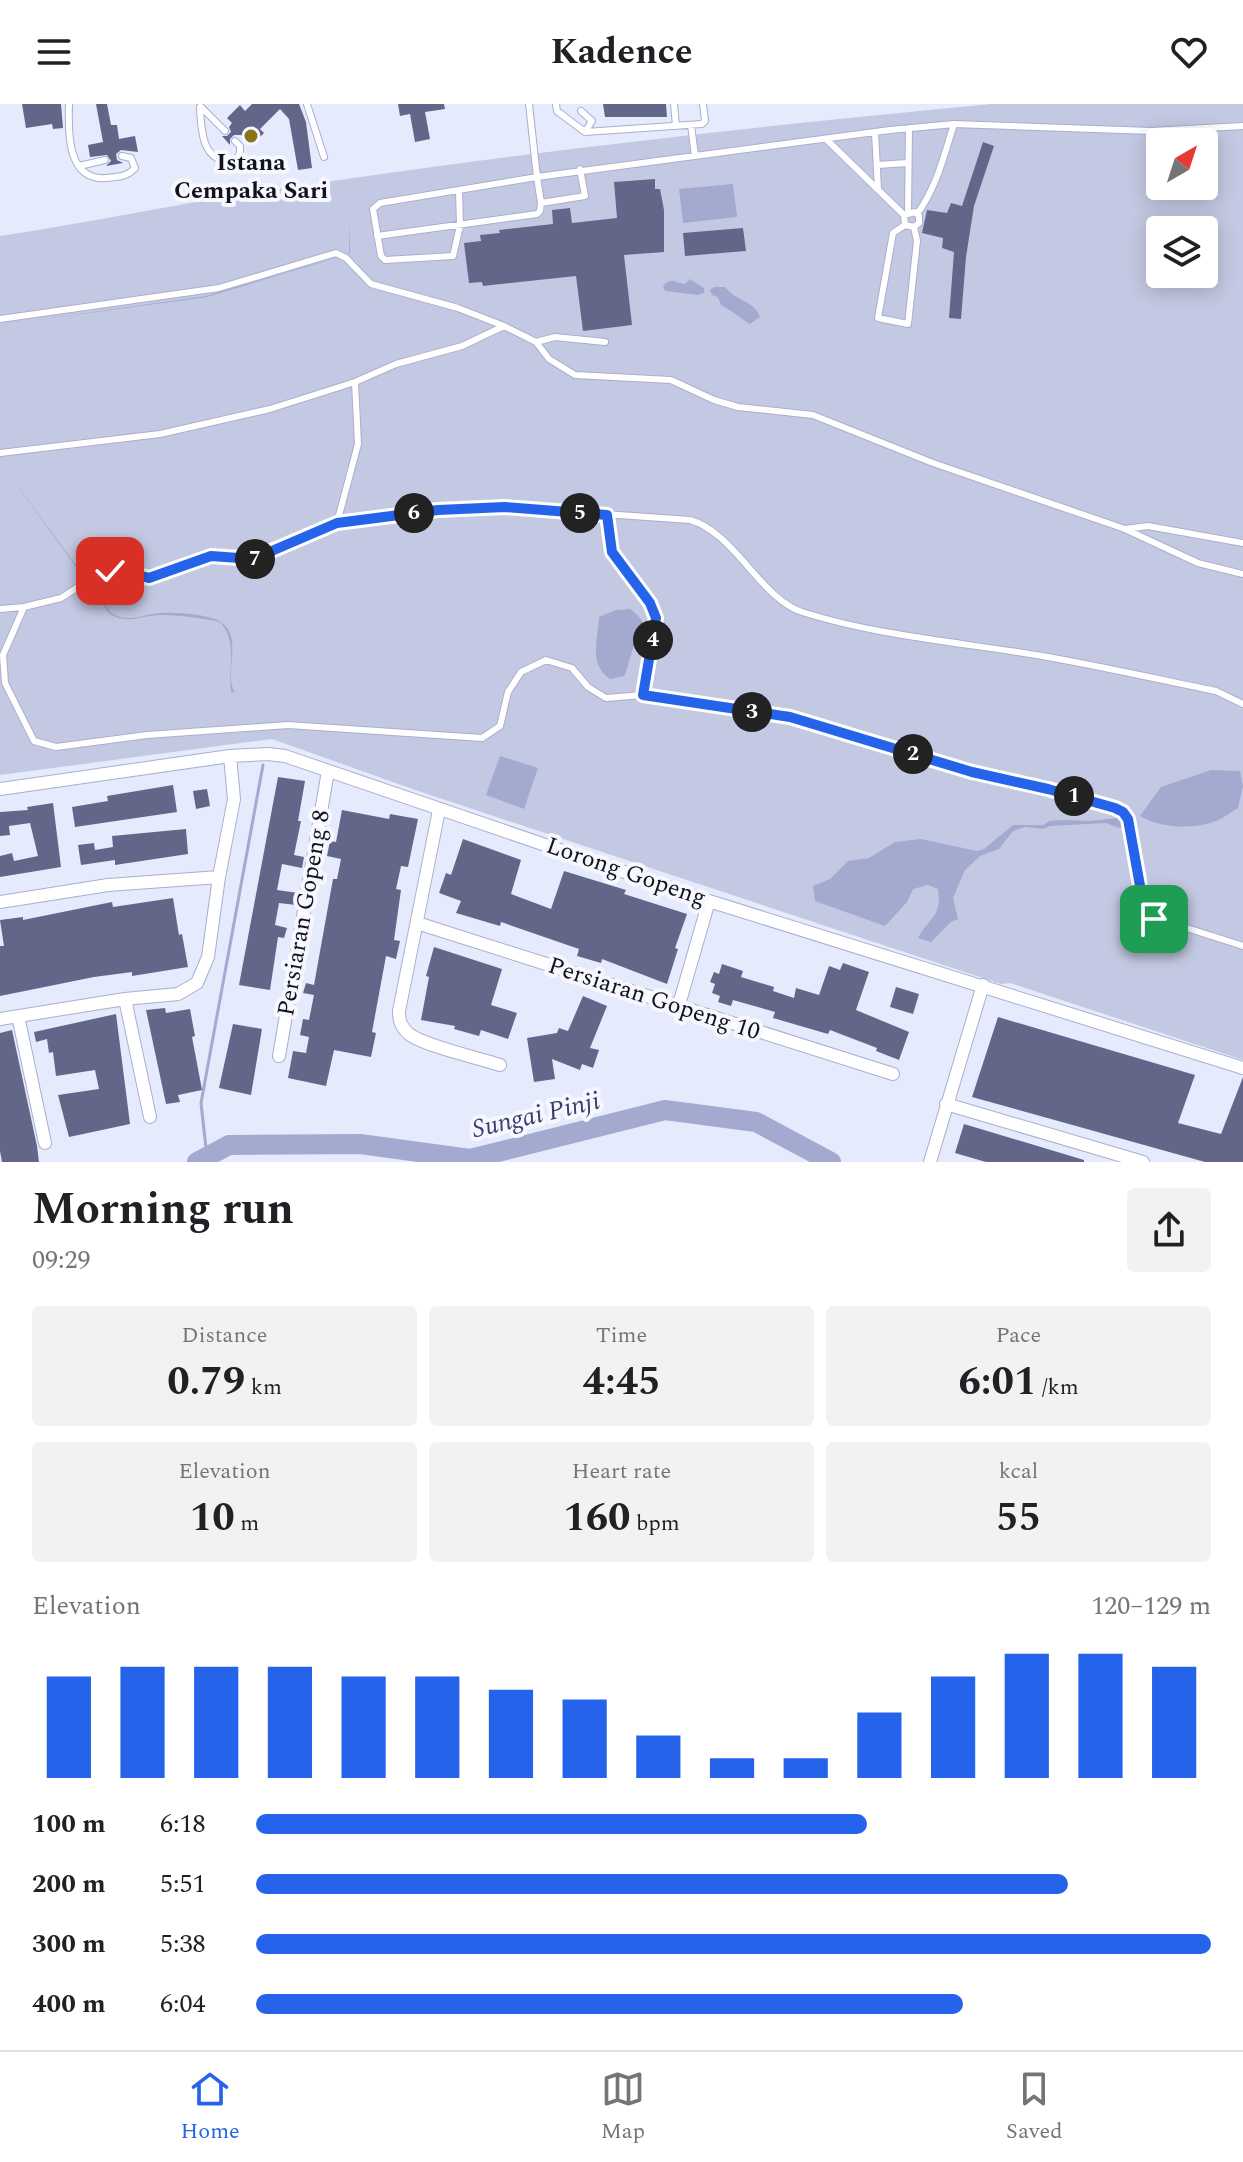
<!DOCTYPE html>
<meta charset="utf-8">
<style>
body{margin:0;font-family:Spectral,serif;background:#f2f2f2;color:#202124;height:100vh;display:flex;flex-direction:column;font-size:30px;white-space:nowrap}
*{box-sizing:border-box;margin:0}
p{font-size:26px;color:#757577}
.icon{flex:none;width:44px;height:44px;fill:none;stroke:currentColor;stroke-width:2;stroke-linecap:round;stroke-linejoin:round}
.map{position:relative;height:1058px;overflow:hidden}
.drawer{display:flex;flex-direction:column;background:#fff;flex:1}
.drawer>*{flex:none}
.needle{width:52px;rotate:39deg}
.buttons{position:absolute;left:1146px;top:24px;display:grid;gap:16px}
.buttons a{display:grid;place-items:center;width:72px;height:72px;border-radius:8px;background:#fff;box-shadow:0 4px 20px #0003;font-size:40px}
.pin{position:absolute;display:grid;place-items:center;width:68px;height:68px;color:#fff;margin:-34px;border-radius:16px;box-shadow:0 4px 12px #0006}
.km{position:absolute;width:40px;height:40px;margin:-20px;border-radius:50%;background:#222;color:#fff;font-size:22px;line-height:40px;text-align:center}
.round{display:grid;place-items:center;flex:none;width:84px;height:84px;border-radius:8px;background:#f2f2f2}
.overview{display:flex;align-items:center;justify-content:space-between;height:136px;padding:0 32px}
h1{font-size:44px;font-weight:700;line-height:60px}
.stats{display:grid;grid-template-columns:repeat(3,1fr);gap:12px;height:136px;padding:8px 32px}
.stats div{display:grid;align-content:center;border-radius:8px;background:#f2f2f2;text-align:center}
.stats b{font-size:40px;font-weight:700}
.stats small{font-size:22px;font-weight:400}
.stats p{font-size:22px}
.chart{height:224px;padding:16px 32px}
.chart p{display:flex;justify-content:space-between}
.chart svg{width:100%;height:144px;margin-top:8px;stroke:#2563eb;stroke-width:6}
ul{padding:0 32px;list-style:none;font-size:26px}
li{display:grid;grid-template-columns:128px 96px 1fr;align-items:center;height:60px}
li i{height:20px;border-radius:10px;background:#2563eb}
header{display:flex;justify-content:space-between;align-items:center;height:104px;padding:0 32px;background:#fff;font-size:36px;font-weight:700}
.dock{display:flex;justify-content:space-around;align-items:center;height:112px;border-top:2px solid #e0e0e0;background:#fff;font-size:22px;color:#757577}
.dock a{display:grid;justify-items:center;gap:4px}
.dock .on{color:#2563eb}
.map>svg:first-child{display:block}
.green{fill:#c4c9e3;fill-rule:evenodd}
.water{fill:#a3a9cf}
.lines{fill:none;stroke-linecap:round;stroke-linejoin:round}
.stream{stroke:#a3a9cf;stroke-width:3}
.river{stroke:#a3a9cf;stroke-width:20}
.building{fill:#62678a}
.lane-casing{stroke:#a9afce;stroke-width:8}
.street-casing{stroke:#a9afce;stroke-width:14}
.lane{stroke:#fff;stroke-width:6}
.street{stroke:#fff;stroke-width:12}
.route-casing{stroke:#fff;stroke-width:16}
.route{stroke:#2563eb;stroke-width:10}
.poi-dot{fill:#867417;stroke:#f6f8fe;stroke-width:3}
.labels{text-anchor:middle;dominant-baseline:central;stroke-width:8;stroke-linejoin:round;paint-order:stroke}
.poi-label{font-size:24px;font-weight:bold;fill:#11121d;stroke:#f6f8fe}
.street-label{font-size:24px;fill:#11121d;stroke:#f6f8fe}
.water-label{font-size:26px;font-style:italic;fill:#393e70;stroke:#f6f8fe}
</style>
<header><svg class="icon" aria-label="menu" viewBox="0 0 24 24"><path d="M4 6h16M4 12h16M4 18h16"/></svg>Kadence<svg class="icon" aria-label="heart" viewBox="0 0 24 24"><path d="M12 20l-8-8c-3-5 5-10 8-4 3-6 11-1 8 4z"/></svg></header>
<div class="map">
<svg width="1243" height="1058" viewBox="0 0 1243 1058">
<rect width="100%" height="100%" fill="#e6eafd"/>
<path class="green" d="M992,0H1243V956L1010,879L1001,880L421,688L272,635L0,671V132C86,119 171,101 257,88C501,51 746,23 992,0ZM1160,38H1204V82H1160ZM1160,126H1204V170H1160Z"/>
<path class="water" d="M733,80L737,113L683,119L679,85Z
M341,88L350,117V150L207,193L0,221L206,192L349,150L350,117Z
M690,175L704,184V189L698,191L665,187L663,182C672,172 675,179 685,180Z
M714,183H725C734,196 755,197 760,213L750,220C739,213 732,207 721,201L718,193L712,191L710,186Z
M0,358L111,509C126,518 138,513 153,510C167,507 210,510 221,518C244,533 223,570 235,589L231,588C228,564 238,538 220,518C201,514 180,511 161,511C141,511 129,521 110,510Z
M630,505C635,509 642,514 643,521C644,528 638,534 635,540C630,550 629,562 624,572L610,575C588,560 598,536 599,513L616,506Z
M500,652L538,664L524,705L486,691Z
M1211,666L1240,667L1243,682L1238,704C1231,708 1224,714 1216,717C1193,726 1160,724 1140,712L1161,683Z
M1118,714H1127L1130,721L1119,724L1106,719L1050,722L1043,725L1025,723L1013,727L999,745L980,752L965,766L953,794L958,815L951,818L931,838L918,834C930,812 942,814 938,785L928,781L913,785L907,798L885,822L815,797L813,782L830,775L848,757L869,754L895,738L921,735L977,747L984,745L1013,721H1044L1049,717L1063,716L1090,717Z"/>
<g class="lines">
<path class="stream" d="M207,1053L201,999L263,661"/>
<path class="river" d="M197,1058L229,1041L360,1040L470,1055L665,1006L756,1018L831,1058"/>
</g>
<path class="building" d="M22,0H61L63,24L53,25L52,20L26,24Z
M96,0H107L111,21H117L119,35L135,32L138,48L121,46L116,50L117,56L123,59L106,62L111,57L107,51L90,53L88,41L103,38Z
M252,0H299L306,18L312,64L298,66L289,15L280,5L260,25L264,29L255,38L251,34L247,37L241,31H234L230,35V41L222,32H227L231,28L229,23L232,19L227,14L240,1L245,7Z
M398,0H444L445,5L425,8L430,35L415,38L410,10L400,12Z
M603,0H666L667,13H605Z
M983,38L994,42L974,102L966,153L961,215L949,214L954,148L942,144L943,134L922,129L927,106L947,109L951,99L962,102Z
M655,75V85H660L664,106V148L624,151L632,221L583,227L576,172L483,182L482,178L469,179L464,139L481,137L480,131L500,129L499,126L553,120L552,106L570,104L572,119L617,114L614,78Z
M743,124L746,147L685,152L683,129Z
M278,673L305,677L298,717H301L294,751L304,753L302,764L282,760L277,786L298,789L296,801L279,799L275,821L287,824L284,834L278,833L270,886L239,881Z
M173,681L177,708L75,723L72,703L108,697L107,692Z
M207,685L210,702L196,705L193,687Z
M53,699L61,763L0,773V752L12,749L14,757L38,752L30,719L9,722L10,731L0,732V708L28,706L27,703Z
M342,706L389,715L390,710L418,715L408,763L401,762L396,785L401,786L394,836L400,837L396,855L386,852L372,928L376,929L371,953L334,946L326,982L288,974L293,947L306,949L309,933L300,931L303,915L309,916L314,891L303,889L306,879L314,881L333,775H337L341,755L327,752L330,737L336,738Z
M186,725L188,750L115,761V756L81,761L78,741L94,739L95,746L113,743L112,732Z
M463,735L521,756L511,790L551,805L564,767L626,786L624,790L687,810L675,844L678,845L667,880L602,855L601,859L577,852L579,845L501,818L500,822L456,809L461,797L439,789L446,769L451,771Z
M173,794L179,831L182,830L188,863L132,872V868L94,873L0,892V842H4L0,816L23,813V816L112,798L113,803Z
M434,843L502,865L491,901L517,909L508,935L481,926L479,932L454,925L455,922L421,916L429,873L426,872Z
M843,859L869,868L856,906L909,928L899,956L876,947L877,944L830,926L828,930L773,914L775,908L733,896L731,902L718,898L720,892L712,889L715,880L710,878L714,868L719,870L722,860L743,867L741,873L774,883L773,887L794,894L796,884L819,891L829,862L840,866Z
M896,883L919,890L913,910L890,903Z
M583,892L607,902L590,944L599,946L593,964L582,960L580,966L552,955L555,975L534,978L527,934L557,929L559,924L568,927Z
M165,904L166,909L190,905L195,932L192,933L202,986L178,991L180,998L166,1000L146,906Z
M116,910L130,1020L69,1033L58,991L99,985L95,966L56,972L53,948L49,949L47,935L36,938L34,928Z
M998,913L1195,971L1178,1019L1221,1030L1243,973V1058H1205L972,993Z
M233,920L262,925L251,991L219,984Z
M12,926L37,1042L39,1058H2L0,1047V929Z
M964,1020L1084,1056V1058H986L955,1049Z"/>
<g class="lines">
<defs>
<path id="lane" d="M69,0C68,28 67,77 106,74C118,73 127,73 135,64L131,54L122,52
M307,0L324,53
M529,0L537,73L890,26L954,20L1151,27L1243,22
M556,0L557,7L585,28L702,20L705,17L703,0
M674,0L676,22
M200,3C201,26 202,60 234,57L240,50V42L235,37
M201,3L225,27
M581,7L592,17L585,28
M691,21L695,52
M875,28L878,85
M827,36L904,111L905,121L914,123L919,119V112L915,108L904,111
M877,61L908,59
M79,62L105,56
M459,86L460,122L453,152L385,156L381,152L373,105L380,99L537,73L541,99L585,92L580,65
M908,108L909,24
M917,110C937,83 944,51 954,20
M905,121L893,129L878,214L908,220L917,137L914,123
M377,132L537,110L540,107L541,99
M0,215L219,184L336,149L346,154L371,180L458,204L504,222
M536,238L555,233L605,238
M0,349L160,330L270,305L355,278L396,260L462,242L504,222L536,238L549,255L575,271L671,276L714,296L738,303L813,311L933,359L1125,425L1198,459L1243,470
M337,419L358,340L355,278
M1125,425L1148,422L1243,439
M24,503L3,551L5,579L34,637L56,643L147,631L288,621L482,634L500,622L508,588L521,568L546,556L572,564L588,583L606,594L643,591L656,514L650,499L612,448L607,411
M0,505L24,503L61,494L92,474L110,467L120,466L149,474L211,452L253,455L263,453L337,419L438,406L505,403L690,416C734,428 761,495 802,508C878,532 958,538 1036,551C1096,561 1156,575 1216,587L1243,600
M643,591L790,613L972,668L1048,685L1115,704L1123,708L1128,715L1144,804L1149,812L1243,842"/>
<path id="street" d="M0,685L230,652L268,650L285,652L709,797L1243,964
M439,706L399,907C399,917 401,923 409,930C424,942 479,954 500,961
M0,798L108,781L219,773
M417,819L893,970
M125,895L150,1013
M678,904L709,797
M18,912L45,1039
M0,915L125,895L178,890L197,879L208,853L219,773L234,695L230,652
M279,952L328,667
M946,1000L1143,1058
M930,1058L983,881"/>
</defs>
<use href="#lane" class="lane-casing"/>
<use href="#street" class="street-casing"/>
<use href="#lane" class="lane"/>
<use href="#street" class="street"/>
</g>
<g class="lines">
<defs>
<path id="route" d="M110,467L120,466L149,474L211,452L253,455L337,419L438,406L505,403L607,411L612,448L650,499L656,514L643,591L790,613L972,668L1048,685L1115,704L1123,708L1128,715L1144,804L1154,815"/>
</defs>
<use href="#route" class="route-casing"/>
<use href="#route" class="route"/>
</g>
<circle class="poi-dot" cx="251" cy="32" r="8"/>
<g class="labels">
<g class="poi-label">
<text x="251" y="59">Istana<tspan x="251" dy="28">Cempaka Sari</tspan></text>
</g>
<g class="street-label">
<text transform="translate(626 768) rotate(19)">Lorong Gopeng</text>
<text transform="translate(304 809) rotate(-80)">Persiaran Gopeng 8</text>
<text transform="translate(654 895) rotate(18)">Persiaran Gopeng 10</text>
</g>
<g class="water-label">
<text transform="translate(536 1011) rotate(-13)">Sungai Pinji</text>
</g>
</g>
</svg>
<div class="buttons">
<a><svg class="needle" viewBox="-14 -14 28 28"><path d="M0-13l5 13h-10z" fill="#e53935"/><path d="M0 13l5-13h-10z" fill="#757577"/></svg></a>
<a><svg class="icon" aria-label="layers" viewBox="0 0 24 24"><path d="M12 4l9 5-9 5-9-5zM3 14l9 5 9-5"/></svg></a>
</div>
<div class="pin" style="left:1154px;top:815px;background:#1e9e55"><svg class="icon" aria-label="arrive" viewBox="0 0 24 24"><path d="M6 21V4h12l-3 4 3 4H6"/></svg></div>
<div class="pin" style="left:110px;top:467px;background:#d93025"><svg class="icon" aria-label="check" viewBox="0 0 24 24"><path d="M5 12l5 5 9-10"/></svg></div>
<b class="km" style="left:1074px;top:692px">1</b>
<b class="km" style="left:913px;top:650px">2</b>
<b class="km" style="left:752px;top:608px">3</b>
<b class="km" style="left:653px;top:536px">4</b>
<b class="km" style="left:580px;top:409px">5</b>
<b class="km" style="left:414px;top:409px">6</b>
<b class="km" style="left:255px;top:455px">7</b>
</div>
<section class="drawer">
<div class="overview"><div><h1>Morning run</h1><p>09:29</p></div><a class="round"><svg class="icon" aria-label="share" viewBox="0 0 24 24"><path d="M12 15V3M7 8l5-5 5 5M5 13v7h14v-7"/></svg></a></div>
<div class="stats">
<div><p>Distance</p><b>0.79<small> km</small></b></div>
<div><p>Time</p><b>4:45</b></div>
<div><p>Pace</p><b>6:01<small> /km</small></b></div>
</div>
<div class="stats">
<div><p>Elevation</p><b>10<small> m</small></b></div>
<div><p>Heart rate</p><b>160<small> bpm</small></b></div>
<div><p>kcal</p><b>55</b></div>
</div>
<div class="chart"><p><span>Elevation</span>120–129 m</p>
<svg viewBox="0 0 160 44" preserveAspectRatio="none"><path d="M5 44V13M15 44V10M25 44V10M35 44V10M45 44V13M55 44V13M65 44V17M75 44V20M85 44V31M95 44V38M105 44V38M115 44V24M125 44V13M135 44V6M145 44V6M155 44V10"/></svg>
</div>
<ul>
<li><b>100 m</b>6:18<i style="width:64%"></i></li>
<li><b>200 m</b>5:51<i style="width:85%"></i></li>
<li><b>300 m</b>5:38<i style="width:100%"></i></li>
<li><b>400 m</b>6:04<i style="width:74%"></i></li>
</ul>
</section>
<nav class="dock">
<a class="on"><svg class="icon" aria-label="home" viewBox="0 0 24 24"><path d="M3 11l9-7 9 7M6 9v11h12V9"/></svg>Home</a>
<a><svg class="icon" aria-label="map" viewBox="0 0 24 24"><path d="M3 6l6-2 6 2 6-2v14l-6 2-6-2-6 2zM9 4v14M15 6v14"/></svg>Map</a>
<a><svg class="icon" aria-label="saved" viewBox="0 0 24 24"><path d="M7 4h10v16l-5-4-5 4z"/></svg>Saved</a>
</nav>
